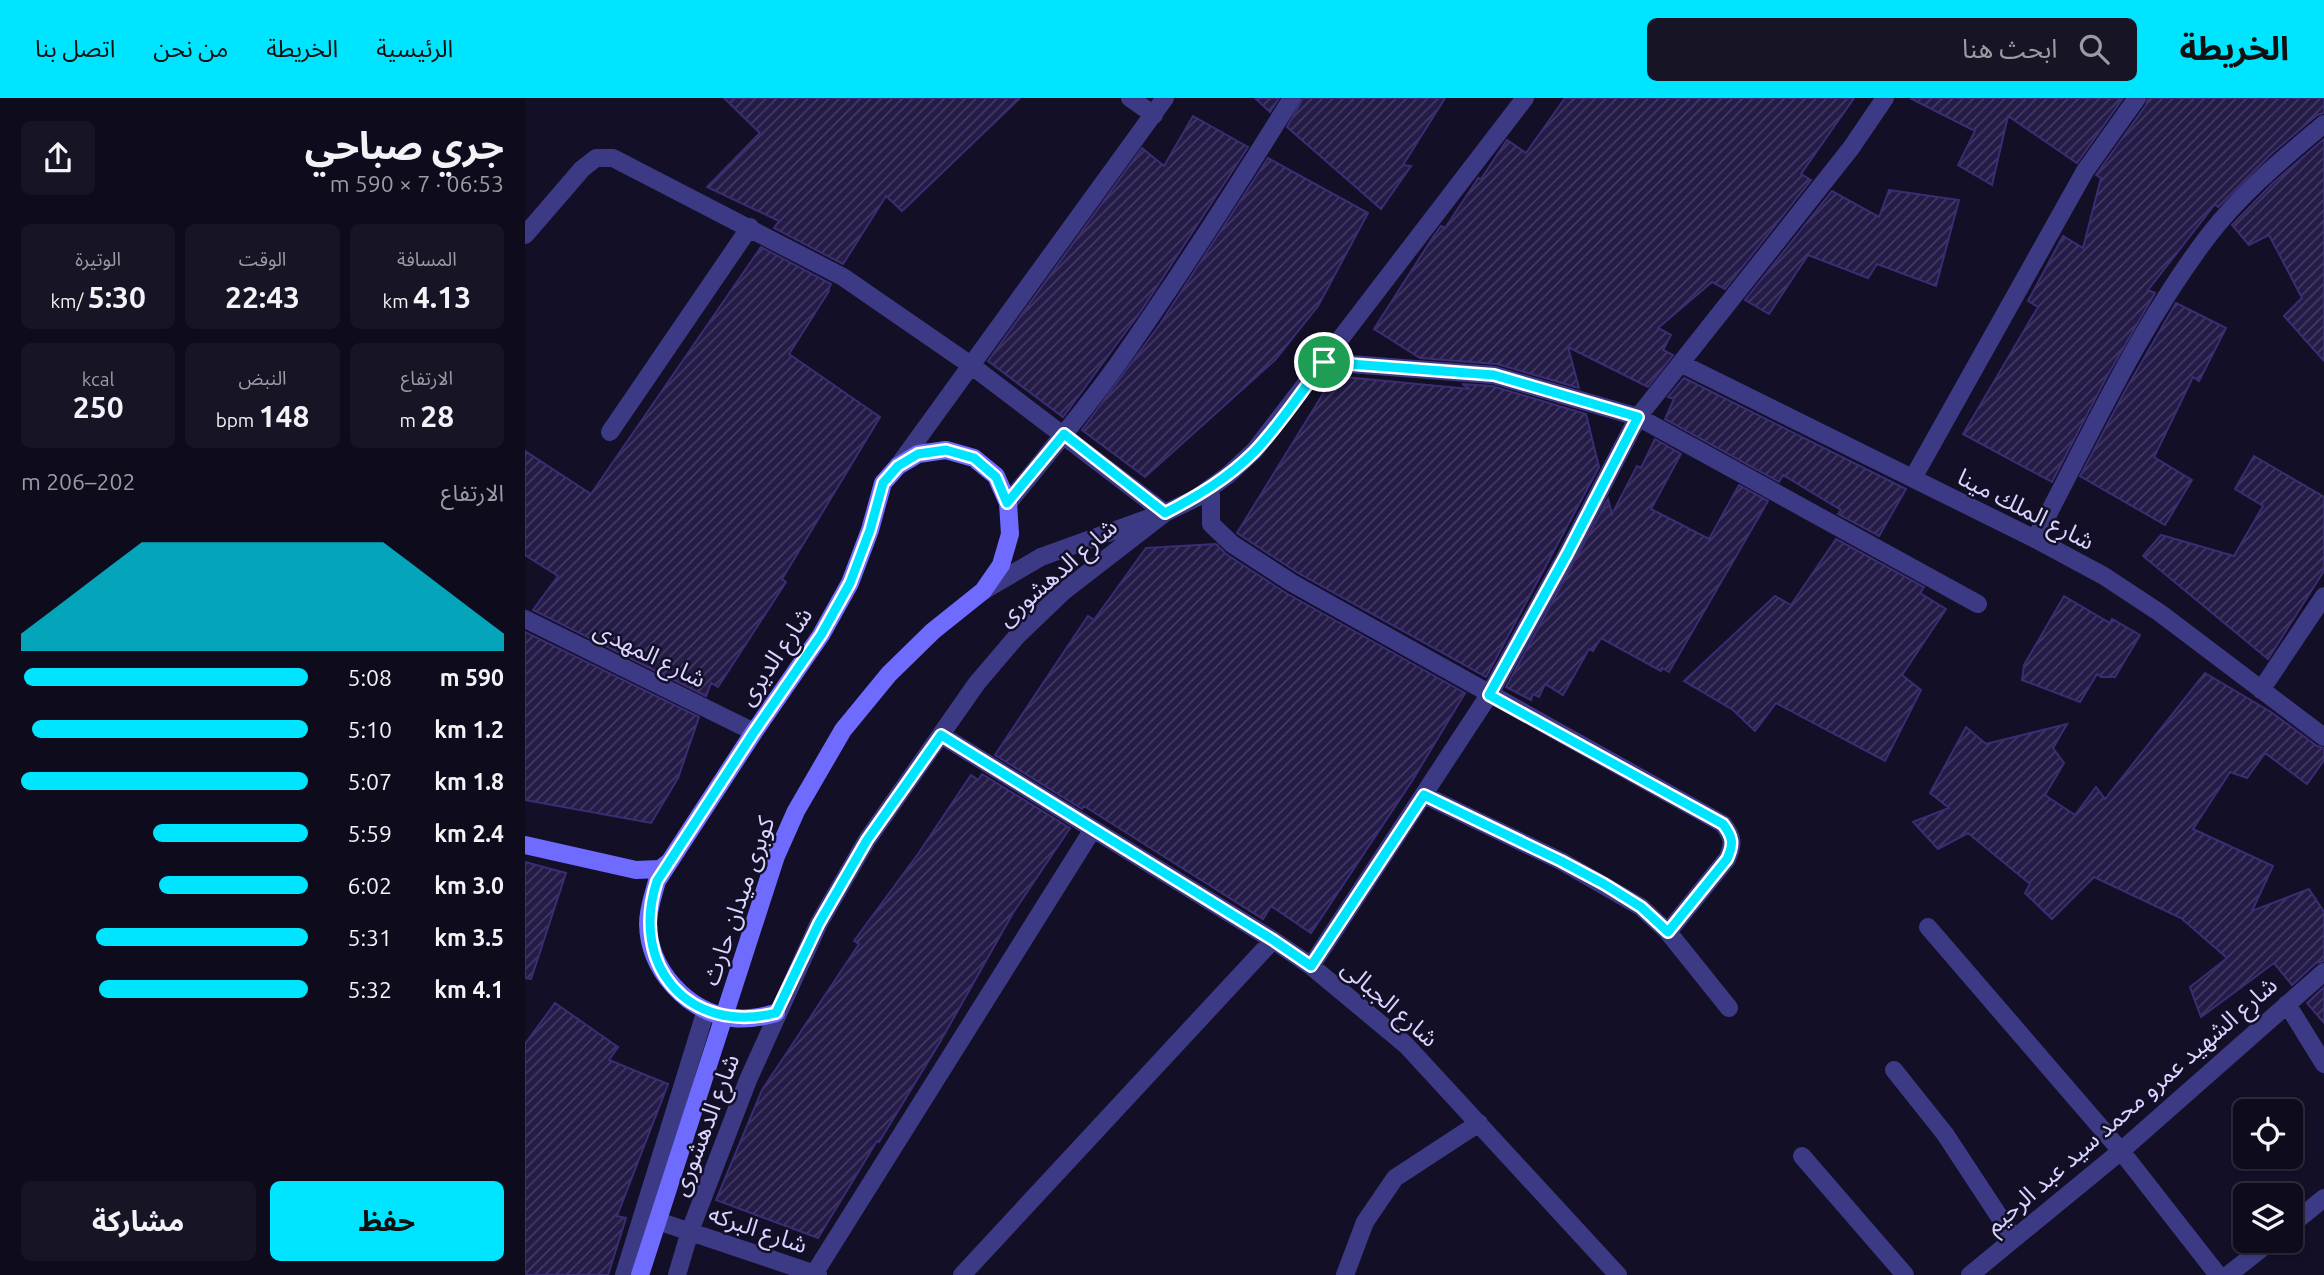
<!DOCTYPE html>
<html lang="ar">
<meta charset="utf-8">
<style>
body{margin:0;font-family:Ubuntu,"Noto Sans Arabic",sans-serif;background:#171425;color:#f1f3f6;direction:rtl;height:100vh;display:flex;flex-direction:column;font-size:26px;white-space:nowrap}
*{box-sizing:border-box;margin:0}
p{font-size:23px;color:#9b9ba3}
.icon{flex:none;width:38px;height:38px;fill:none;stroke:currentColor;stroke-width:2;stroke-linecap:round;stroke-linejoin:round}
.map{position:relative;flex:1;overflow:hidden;direction:ltr}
.drawer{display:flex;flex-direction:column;background:#0e0b1c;width:525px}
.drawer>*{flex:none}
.controls{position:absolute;left:1708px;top:1001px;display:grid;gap:14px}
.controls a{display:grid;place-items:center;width:70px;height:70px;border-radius:10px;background:#0e0b1c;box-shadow:0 2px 5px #0004,0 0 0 2px #2e2b3b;font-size:35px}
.pin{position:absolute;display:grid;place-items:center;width:60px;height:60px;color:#fff;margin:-30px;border:4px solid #fff;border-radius:50%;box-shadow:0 2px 7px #0007}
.round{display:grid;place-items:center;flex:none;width:74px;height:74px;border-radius:10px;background:#171425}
.summary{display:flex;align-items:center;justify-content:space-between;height:119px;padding:0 21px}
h1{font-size:38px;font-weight:700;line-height:52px}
.stats{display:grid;grid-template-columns:repeat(3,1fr);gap:10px;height:119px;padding:7px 21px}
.stats div{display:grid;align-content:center;border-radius:10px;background:#171425;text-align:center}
.stats b{font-size:30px;font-weight:700}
.stats small{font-size:19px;font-weight:400}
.stats p{font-size:19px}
.chart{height:196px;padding:14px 21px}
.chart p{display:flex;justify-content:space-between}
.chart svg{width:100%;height:126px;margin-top:7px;fill:#00e5ff;opacity:.7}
.button{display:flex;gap:14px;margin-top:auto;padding:14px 21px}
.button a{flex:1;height:80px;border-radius:10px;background:#00e5ff;color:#111;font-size:28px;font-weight:700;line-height:80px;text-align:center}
.button a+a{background:#171425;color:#f1f3f6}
ul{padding:0 21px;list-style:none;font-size:23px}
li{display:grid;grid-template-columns:112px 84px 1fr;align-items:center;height:52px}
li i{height:18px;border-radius:9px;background:#00e5ff}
header{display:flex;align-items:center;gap:42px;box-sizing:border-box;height:98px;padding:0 35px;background:#00e5ff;color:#111}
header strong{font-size:33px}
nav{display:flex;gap:38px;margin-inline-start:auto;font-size:24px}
.search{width:490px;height:63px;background:#171425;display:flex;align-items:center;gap:18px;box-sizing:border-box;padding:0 24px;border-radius:10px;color:#9b9ba3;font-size:26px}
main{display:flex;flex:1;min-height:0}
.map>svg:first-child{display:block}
.building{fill:url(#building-hatch);stroke:#3b2d73;stroke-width:2}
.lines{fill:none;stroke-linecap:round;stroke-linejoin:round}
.minor{stroke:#3d3a85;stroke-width:18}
.secondary{stroke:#6f6bff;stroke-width:18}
.route-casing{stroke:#fff;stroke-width:14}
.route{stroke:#00e5ff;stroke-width:9}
.labels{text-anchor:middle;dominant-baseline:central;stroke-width:5;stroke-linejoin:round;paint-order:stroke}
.street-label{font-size:24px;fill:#d9d4ff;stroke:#130f26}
</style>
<header>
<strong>الخريطة</strong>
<div class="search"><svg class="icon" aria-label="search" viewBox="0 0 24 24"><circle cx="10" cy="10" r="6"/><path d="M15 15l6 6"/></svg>ابحث هنا</div>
<nav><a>الرئيسية</a><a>الخريطة</a><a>من نحن</a><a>اتصل بنا</a></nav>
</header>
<main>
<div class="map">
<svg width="1799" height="1177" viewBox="0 0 1799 1177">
<defs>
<pattern id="building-hatch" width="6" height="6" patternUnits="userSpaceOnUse" patternTransform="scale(1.75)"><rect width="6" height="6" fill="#241b47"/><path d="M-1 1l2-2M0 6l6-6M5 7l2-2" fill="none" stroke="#433b63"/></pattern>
</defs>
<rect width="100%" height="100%" fill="#130f26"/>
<path class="building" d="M199,0H495L377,113L361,98L318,166L249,130L254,123L182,89L235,35Z
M730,0H754L745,14Z
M778,0H920L878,67L886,68L856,111L762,29Z
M1040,0H1329L1276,76L1286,82L1200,191L1187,184L1133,230L1146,237L1138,252L1148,257L1123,289L1043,249L1054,290L972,266L895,260L849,231L908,139L916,128L920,130L950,85L953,80L956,81L982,42L1001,55Z
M1385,0H1598L1552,65L1483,18L1467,87L1433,67L1450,33Z
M1623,0H1799V15L1792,17L1746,56L1693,109L1690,106L1623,192L1630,195L1581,280L1527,384L1438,336L1513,209L1503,203L1538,138L1558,150L1576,80L1571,77L1621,7Z
M668,18L723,49L616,213L538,319L463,263L617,50L639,68Z
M1799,41V263L1759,218L1777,200L1744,137L1724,147L1707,127L1747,86Z
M743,60L843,115L793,208L750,262L620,379L557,332L635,226Z
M1364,92L1434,102L1411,188L1352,166L1343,180L1283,157L1244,216L1220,202L1307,93L1354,119Z
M236,149L306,186L303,192L304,193L264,256L355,319L257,481L261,484L193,589L186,585L181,598L8,512L33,478L0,457V353L66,396Z
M1651,205L1701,230L1674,283L1668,279L1629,359L1667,382L1640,427L1555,378L1601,291Z
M809,278L945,291L937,286L967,288L1061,316L1074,369L961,579L773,475L712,435Z
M1159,280L1381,391L1354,438L1313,416L1316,412L1258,377L1254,384L1140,321L1149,301L1143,299Z
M1130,341L1156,356L1126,411L1184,441L1214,387L1243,403L1144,574L1137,570L1136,573L1076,540L1068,553L1064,551L1038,597L1020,586L1014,599L1008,596L1006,602L981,589L1083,401L1087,416L1112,368L1116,370Z
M1729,358L1799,399V473L1743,561L1618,458L1636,437L1709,458L1738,408L1710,391Z
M1311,441L1399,489L1395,495L1421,511L1377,577L1396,592L1360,663L1251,605L1230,633L1208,612L1159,583L1250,498L1266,507Z
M691,446L701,456L761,495L940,595L887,683L786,835L746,808L738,821L559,708L557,711L470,657L563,518L569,522L621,450Z
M1539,498L1585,525L1587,521L1615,537L1590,579H1576L1572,576L1555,604L1497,582L1499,567Z
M0,534L174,619L153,680L126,725L0,702Z
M1680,575L1746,614L1792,648L1799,650V662L1782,686L1740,655L1722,680L1705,674L1668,731L1748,768L1727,813L1784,791L1799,814V863L1791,865L1767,887L1749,865L1676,919L1665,889L1702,860L1656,820L1569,779L1527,821L1500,795L1505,786L1443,735L1413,751L1388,724L1424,710L1405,695L1441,629L1461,646L1542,626L1528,650L1539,665L1520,697L1550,717L1571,689L1580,701Z
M457,676L545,730L488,815L415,944L354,1044L352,1043L293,1140L191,1102L237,992L334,846L329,843L393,756L446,677L453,682Z
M0,764L41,775L6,881L0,880Z
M1799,889V925L1782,905Z
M30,905L93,949L84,962L143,986L92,1118L101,1120L83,1177H0V946Z"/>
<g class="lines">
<path class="minor" d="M605,0L629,17
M0,137L57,71L71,60H88L318,179L447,268L640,415
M799,264L969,277L1113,319L1453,506
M1157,266L1510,441L1579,478L1635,515L1799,639
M85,334L225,129
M373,368L640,0
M1388,380L1560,73L1612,0
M686,389V426L707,446L767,485L1198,726C1208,739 1209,746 1202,761L1143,834
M483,405C524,354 567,304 604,250C661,168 715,84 767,0
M1510,441C1565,338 1613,230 1684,137C1717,94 1759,60 1799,26
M458,493L516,459L627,419
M0,521L229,634
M1736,592L1799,498
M416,637L748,842L786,868L881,947L1093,1177
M899,697L1036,763L1116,809L1143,834L1204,910
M1403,829L1596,1053L1693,1177
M786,868L964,597L1042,456L1113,319L1326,50L1360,0
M1762,906L1799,966
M1369,972L1420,1036L1489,1141
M1277,1058L1380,1177
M121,1119L293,1177
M1766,1127L1799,1100
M289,1176L568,731
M99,1177L181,912
M152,1177L165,1133L223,982L294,825L342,742L452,585L492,538L538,494L640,415L673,399L703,377L730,352L1000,0
M437,1177L748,842
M820,1177L840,1124L870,1080L954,1025
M1445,1177L1596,1053L1799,874
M1703,1177L1746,1143"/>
<path class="secondary" d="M0,747L111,772L135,771L144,764
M115,1177L251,758L271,713L318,632L364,576L408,533L458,493L476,467L485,436L483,405L471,378L449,360L421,352L393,356L373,368L358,385L345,432L325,485L296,537L229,634L132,783C128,798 123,811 123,826C124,872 162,914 208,920C223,922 237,919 251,915"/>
</g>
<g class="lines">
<defs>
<path id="route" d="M799,264L969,277L1113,319L1042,456L964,597L1198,726C1208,739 1209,746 1202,761L1143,834L1116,809L1079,786L1036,763L899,697L786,868L748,842L416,637L342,742L294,825L251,915C164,937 104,868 132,783L229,634L296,537L325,485L345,432L358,385L373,368L393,356L421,352L449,360L471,379L482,405L539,336L640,415C673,398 703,380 729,354C755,327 776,294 799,264Z"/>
</defs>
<use href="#route" class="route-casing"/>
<use href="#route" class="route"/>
</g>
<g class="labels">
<g class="street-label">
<text transform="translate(1501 411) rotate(27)">شارع الملك مينا</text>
<text transform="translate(532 474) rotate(-41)">شارع الدهشورى</text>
<text transform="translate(125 556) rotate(26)">شارع المهدى</text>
<text transform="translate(250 558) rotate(-56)">شارع الديرى</text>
<text transform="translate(213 803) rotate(-71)">كوبرى ميدان حارث</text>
<text transform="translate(865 905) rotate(41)">شارع الجبالى</text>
<text transform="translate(1606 1007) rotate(-41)">شارع الشهيد عمرو محمد سيد عبد الرحيم</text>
<text transform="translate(180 1027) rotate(-69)">شارع الدهشورى</text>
<text transform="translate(233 1131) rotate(19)">شارع البركه</text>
</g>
</g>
</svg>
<div class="controls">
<a><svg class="icon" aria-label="locate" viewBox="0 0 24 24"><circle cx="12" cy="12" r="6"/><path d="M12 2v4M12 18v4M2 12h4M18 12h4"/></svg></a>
<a><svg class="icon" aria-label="layers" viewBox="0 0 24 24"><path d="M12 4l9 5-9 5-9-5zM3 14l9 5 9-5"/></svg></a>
</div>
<div class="pin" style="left:799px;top:264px;background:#1e9e55"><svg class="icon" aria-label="arrive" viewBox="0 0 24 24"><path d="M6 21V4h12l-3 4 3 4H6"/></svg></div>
</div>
<section class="drawer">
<div class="summary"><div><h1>جري صباحي</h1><p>06:53 · 7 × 590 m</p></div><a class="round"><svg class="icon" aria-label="share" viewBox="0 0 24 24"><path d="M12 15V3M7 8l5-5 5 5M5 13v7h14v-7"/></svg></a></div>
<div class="stats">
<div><p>المسافة</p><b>4.13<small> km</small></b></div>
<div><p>الوقت</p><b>22:43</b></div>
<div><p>الوتيرة</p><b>5:30<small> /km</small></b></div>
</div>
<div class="stats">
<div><p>الارتفاع</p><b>28<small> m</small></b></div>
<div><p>النبض</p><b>148<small> bpm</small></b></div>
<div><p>kcal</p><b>250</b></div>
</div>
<div class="chart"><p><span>الارتفاع</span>202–206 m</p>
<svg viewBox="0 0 160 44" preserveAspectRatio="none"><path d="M0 44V38L10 30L20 22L30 14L40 6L50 6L60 6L70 6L80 6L90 6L100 6L110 6L120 6L130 14L140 22L150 30L160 38V44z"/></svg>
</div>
<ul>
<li><b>590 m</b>5:08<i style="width:99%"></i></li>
<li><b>1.2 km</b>5:10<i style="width:96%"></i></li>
<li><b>1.8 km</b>5:07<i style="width:100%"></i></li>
<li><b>2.4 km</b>5:59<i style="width:54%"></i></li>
<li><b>3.0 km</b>6:02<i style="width:52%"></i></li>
<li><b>3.5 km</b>5:31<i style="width:74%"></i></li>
<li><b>4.1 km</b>5:32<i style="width:73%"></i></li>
</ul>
<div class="button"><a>حفظ</a><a>مشاركة</a></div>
</section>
</main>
